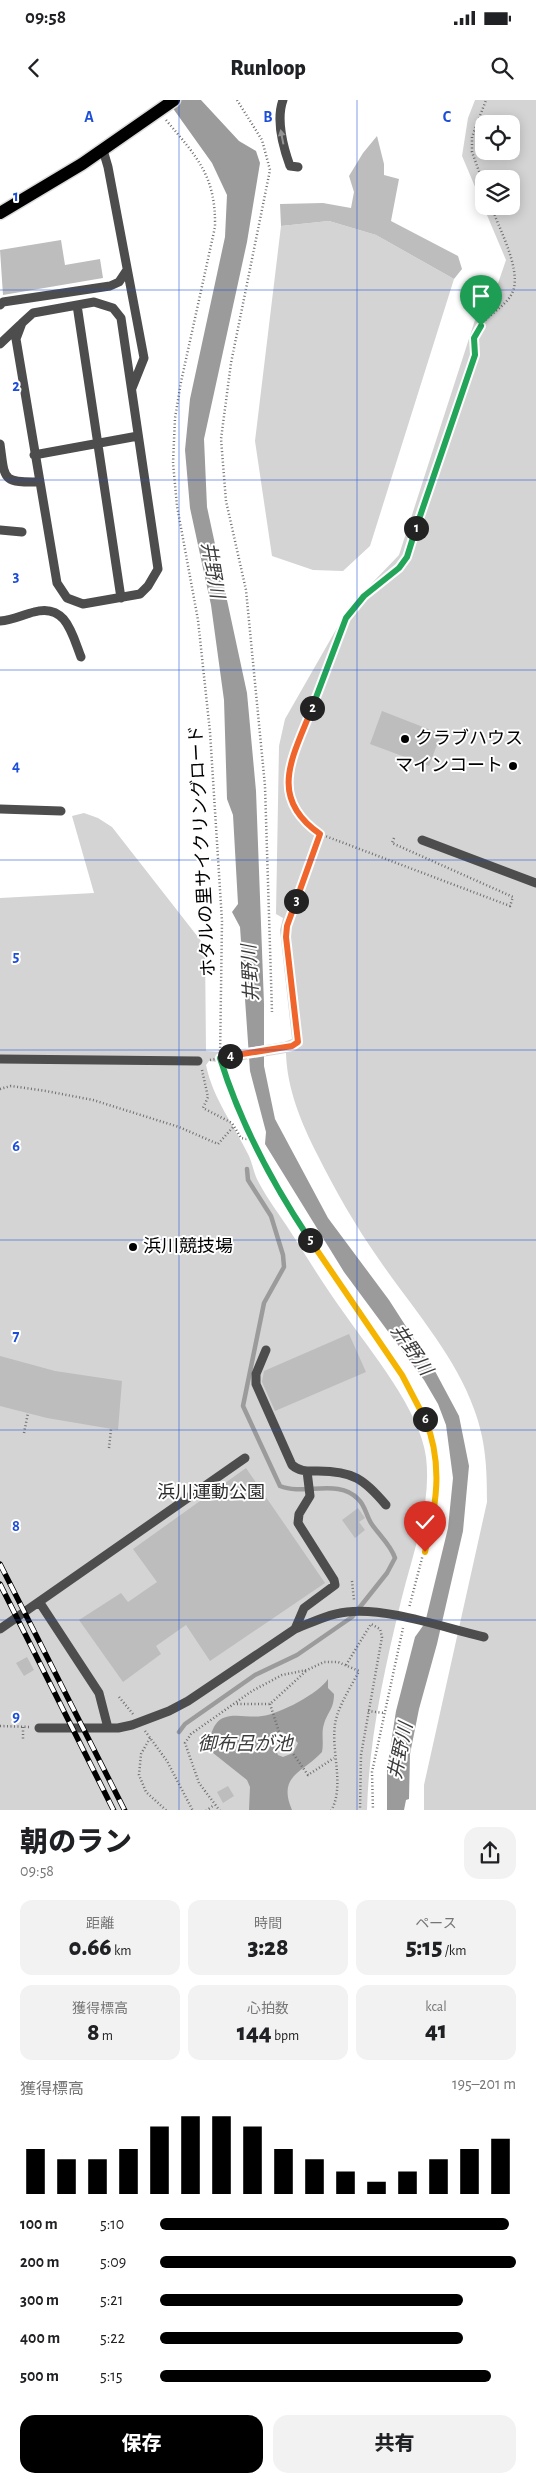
<!DOCTYPE html>
<html lang="ja">
<meta charset="utf-8">
<style>
body{margin:0;font-family:"Alegreya Sans","Noto Sans JP",sans-serif;background:#f2f2f2;color:#202124;height:100vh;display:flex;flex-direction:column;font-size:19px;white-space:nowrap}
*{box-sizing:border-box;margin:0}
p{font-size:16px;color:#757577}
.icon{flex:none;width:28px;height:28px;fill:none;stroke:currentColor;stroke-width:2;stroke-linecap:round;stroke-linejoin:round}
.map{position:relative;height:1710px;overflow:hidden}
.details{display:flex;flex-direction:column;background:#fff;flex:1}
.details>*{flex:none}
.buttons{position:absolute;left:475px;top:15px;display:grid;gap:10px}
.buttons a{display:grid;place-items:center;width:45px;height:45px;border-radius:10px;background:#fff;box-shadow:0 2px 12px #0003;font-size:25px}
.pin{position:absolute;display:grid;place-items:center;width:42px;height:42px;color:#fff;margin:-51px -21px;border-radius:50% 50% 50% 0;rotate:-45deg;box-shadow:0 0 5px #0007}
.pin .icon{rotate:45deg}
.km{position:absolute;width:25px;height:25px;margin:-12px;border-radius:50%;background:#222;color:#fff;font-size:14px;line-height:25px;text-align:center}
.round{display:grid;place-items:center;flex:none;width:52px;height:52px;border-radius:15px;background:#f2f2f2}
.headline{display:flex;align-items:center;justify-content:space-between;height:85px;padding:0 20px}
h1{font-size:28px;font-weight:800;line-height:38px}
.stats{display:grid;grid-template-columns:repeat(3,1fr);gap:8px;height:85px;padding:5px 20px}
.stats div{display:grid;align-content:center;border-radius:12px;background:#f2f2f2;text-align:center}
.stats b{font-size:25px;font-weight:800}
.stats small{font-size:14px;font-weight:400}
.stats p{font-size:14px}
.chart{height:140px;padding:10px 20px}
.chart p{display:flex;justify-content:space-between}
.chart svg{width:100%;height:90px;margin-top:5px;stroke:#000;stroke-width:6}
.cta{display:flex;gap:10px;margin-top:auto;padding:10px 20px}
.cta a{flex:1;height:58px;border-radius:15px;background:#000;color:#fff;font-size:20px;font-weight:800;line-height:58px;text-align:center}
.cta a+a{background:#f2f2f2;color:#202124}
ul{padding:0 20px;list-style:none;font-size:16px}
li{display:grid;grid-template-columns:80px 60px 1fr;align-items:center;height:38px}
li i{height:12px;border-radius:6px;background:#000}
.status{display:flex;justify-content:space-between;align-items:center;height:35px;padding:0 25px;background:#fff;direction:ltr}
.status svg{height:14px;fill:currentColor}
header{display:flex;justify-content:space-between;align-items:center;height:65px;padding:0 20px;background:#fff;font-size:22px;font-weight:800}
.map>svg:first-child{display:block}
.green{fill:#d4d4d4;fill-rule:evenodd}
.water{fill:#9b9b9b;fill-rule:evenodd}
.pier{fill:#fff}
.lines{fill:none;stroke-linecap:round;stroke-linejoin:round}
.stream{stroke:#9b9b9b;stroke-width:4.5}
.building{fill:#bdbdbd}
.major-casing{stroke:#dbdbdb;stroke-width:15}
.path{stroke:#6f6f6f;stroke-width:2.5;stroke-dasharray:1 2.5;stroke-linecap:butt}
.minor{stroke:#4d4d4d;stroke-width:9}
.major{stroke:#000;stroke-width:12}
.rail-casing{stroke:#000;stroke-width:5.5}
.rail{stroke:#fff;stroke-width:4;stroke-dasharray:11;stroke-linecap:butt}
.oneway{fill:#949494}
.split-1-casing{stroke:#fff;stroke-width:10}
.split-2-casing{stroke:#fff;stroke-width:10}
.split-3-casing{stroke:#fff;stroke-width:10}
.split-4-casing{stroke:#fff;stroke-width:10}
.split-5-casing{stroke:#fff;stroke-width:10}
.split-6-casing{stroke:#fff;stroke-width:10}
.split-7-casing{stroke:#fff;stroke-width:10}
.split-1{stroke:#22a559;stroke-width:6}
.split-2{stroke:#22a559;stroke-width:6}
.split-3{stroke:#f0652b;stroke-width:6}
.split-4{stroke:#f0652b;stroke-width:6}
.split-5{stroke:#22a559;stroke-width:6}
.split-6{stroke:#f5b400;stroke-width:6}
.split-7{stroke:#f5b400;stroke-width:6}
.grid{fill:none;stroke:#1d4ed8;stroke-width:1;stroke-opacity:0.55}
.poi-dot{fill:#000;stroke:#fff;stroke-width:2}
.labels{text-anchor:middle;dominant-baseline:central;stroke-width:4;stroke-linejoin:round;paint-order:stroke}
.poi-label{font-size:18px;fill:#000;stroke:#fff;text-anchor:start}
.street-label{font-size:18px;fill:#000;stroke:#fff}
.park-label{font-size:18px;fill:#2b2b2b;stroke:#fff}
.water-label{font-size:19px;font-style:italic;fill:#3c3c3c;stroke:#fff}
.grid-label{font-size:16px;text-anchor:middle;font-weight:bold;fill:#1d4ed8;stroke:#fff;stroke-width:4;stroke-linejoin:round;paint-order:stroke}
</style>
<div class="status"><b>09:58</b><svg viewBox="0 0 49 12"><path d="M0 12V9h3v3zM5 12V6h3v6zM10 12V3h3v9zM15 12V0h3v12zM26 1h20v11H26zM47 4h2v5h-2z"/></svg></div>
<header><svg class="icon" aria-label="back" viewBox="0 0 24 24"><path d="M15 5l-7 7 7 7"/></svg>Runloop<svg class="icon" aria-label="search" viewBox="0 0 24 24"><circle cx="10" cy="10" r="6"/><path d="M15 15l6 6"/></svg></header>
<div class="map">
<svg width="536" height="1711" viewBox="0 0 536 1711">
<rect width="100%" height="100%" fill="#fff"/>
<path class="green" d="M475,0H536V1710H424V1685L487,1402C487,1369 486,1341 474,1309C455,1255 410,1205 378,1158C355,1125 335,1090 317,1054C301,1022 287,989 286,953L225,963L209,961L206,965C213,999 234,1025 249,1056C253,1065 254,1075 259,1083C268,1100 280,1115 290,1131C308,1159 325,1187 344,1213C371,1252 420,1310 426,1357C432,1406 412,1455 401,1501C384,1571 369,1639 367,1710L0,1711V798L94,793L72,716L84,713L98,718L112,727L205,846L206,951L224,952L284,942L292,939L280,830L283,818L276,814L279,646L285,619L349,507L399,455L475,220L492,201L506,160L462,56L468,18ZM484,24H511V51H484ZM484,79H511V106H484Z
M329,121L376,135L454,179L370,446L343,471L313,470L272,456L255,341L281,126Z"/>
<path class="water" d="M167,0H201L239,41L256,51L260,63L247,142L204,339L207,407L247,593L256,691L264,904V966L275,1019L328,1118L389,1200L436,1273L459,1316L469,1366L463,1431L437,1544L419,1609L410,1654L409,1699L406,1700L404,1710H387V1669L396,1611L415,1537L425,1523L448,1428L453,1378L446,1325L438,1304L424,1280L344,1172L265,1044L266,1032L250,971L240,827L232,812L238,804L233,715L227,699L224,600L211,505L190,408L185,350L190,299L225,137L227,95L212,63Z
M328,1579V1588L334,1594C334,1609 328,1611 324,1624C321,1632 324,1643 322,1652C303,1673 277,1675 292,1710H249L250,1687L247,1680L208,1649C210,1638 212,1623 223,1618C234,1613 249,1618 262,1616C280,1614 319,1593 328,1579ZM282,1632L291,1636L298,1643L293,1653L283,1657L278,1655L273,1644L277,1633Z"/>
<path class="pier" d="M266,945V956L247,959L246,948Z"/>
<g class="lines">
<path class="stream" d="M179,1632L185,1624L255,1575L297,1555L352,1517L387,1473L395,1458C391,1445 378,1434 371,1423C366,1415 365,1405 358,1399C339,1378 304,1396 280,1386L243,1306L264,1203L284,1167L283,1155L271,1116L248,1080L247,1069"/>
</g>
<path class="building" d="M377,36L384,64V75L399,79L391,121L458,156L462,169L454,179L376,135L329,121L281,126L280,104L323,103L351,108L354,92L349,76L363,53Z
M61,140L65,165L100,159L103,178L3,195L0,150Z
M382,611L441,634L429,666L370,644Z
M349,1234L366,1272L275,1311L262,1282L264,1271Z
M0,1256L55,1271L122,1281L118,1330L47,1318L0,1306Z
M246,1368L325,1483L210,1561L186,1525L156,1546L161,1554L123,1582L79,1520L121,1493L128,1502L157,1482L133,1449Z
M358,1408L365,1418L359,1422L365,1430L355,1438L342,1420Z
M27,1557L34,1570L24,1576L16,1563Z
M228,1686L234,1696L223,1703L217,1692Z"/>
<g class="lines">
<defs>
<path id="major" d="M0,113L82,64L174,0"/>
</defs>
<use href="#major" class="major-casing"/>
<path class="path" d="M237,0L262,40L270,70L231,263L221,339L226,401L246,490L265,686L272,912
M166,20C197,57 216,76 215,127L181,282L175,318L173,363L177,406L198,520L210,632L222,821L220,958L235,1004L263,1063L300,1125L402,1275L420,1307L434,1339L437,1389L434,1412L409,1508
M484,85L472,52V37L486,0
M394,738L392,743L513,797L510,806L320,734C294,716 288,702 288,671L346,518L364,496L399,468L407,457L475,255C475,250 474,244 474,239C477,217 509,209 514,188C519,165 499,128 491,106
M210,960L292,946L298,942L286,837L287,826L320,734
M202,970L208,997L203,1008L232,1023L241,1038L252,1040
M0,989L11,986L46,991L93,1000L179,1027L218,1044L234,1026
M24,1333L28,1313
M109,1348L111,1329
M352,1481L354,1500
M346,1565L371,1524
M119,1597L133,1614
M237,1604H270L306,1571
M270,1604L280,1635L308,1675L334,1658
M368,1611L384,1613
M0,1626L30,1627
M23,1627V1639
M145,1631L167,1661L193,1711
M150,1638L141,1654L139,1675L146,1692L167,1711
M206,1711L214,1705
M220,1711L199,1683L185,1643L191,1634L252,1591L282,1575L307,1570L324,1562H338L359,1571C351,1587 338,1606 335,1624C331,1653 345,1686 331,1711
M360,1711L361,1655L382,1537L380,1529L371,1524
M373,1711L372,1672L403,1528"/>
<path class="minor" d="M283,0C276,19 283,47 290,66L298,67
M103,50L108,67L144,258L132,288
M94,202L113,208L121,218L158,469L148,486L140,494L83,504L67,498L57,483L16,239L22,223L33,213Z
M0,205L3,202L110,186L119,182L127,170
M77,205L121,498
M0,244L20,225
M0,344C5,379 1,383 39,382
M34,355L138,336
M0,430L22,432
M0,521C13,520 22,515 34,512C66,503 72,534 81,557
M0,709L61,711
M422,740L536,783
M0,959L198,961
M266,1250L256,1274V1284L292,1365C300,1372 308,1371 318,1371C353,1371 364,1379 386,1405
M40,1503L99,1593L108,1628
M0,1529L245,1358
M295,1529C312,1522 329,1514 347,1512C386,1507 445,1528 484,1537
M39,1628H118L132,1625L169,1611L188,1601L295,1529L304,1508L335,1485L334,1480L298,1423L299,1414L310,1396L307,1371"/>
<use href="#major" class="major"/>
<defs>
<path id="rail" d="M0,1464L125,1711
M0,1484L114,1711"/>
</defs>
<use href="#rail" class="rail-casing"/>
<use href="#rail" class="rail"/>
</g>
<defs><path id="oneway-solid" d="M-6-.8H1V-3.2L6.5 0L1 3.2V.8H-6Z" transform="scale(1.25)"/></defs>
<use class="oneway" href="#oneway-solid" transform="translate(282 37) rotate(-101)"/>
<g class="lines">
<defs>
<path id="split-1" d="M416,428L475,255L474,238L481,226"/>
<path id="split-2" d="M312,608L346,518L364,496L399,468L407,457L416,428"/>
<path id="split-3" d="M296,801L320,734C267,697 293,657 312,608"/>
<path id="split-4" d="M230,956L292,946L298,942L286,837L287,826L296,801"/>
<path id="split-5" d="M230,956L220,958C240,1023 272,1083 310,1140"/>
<path id="split-6" d="M310,1140L402,1275L425,1319"/>
<path id="split-7" d="M425,1452C436,1407 444,1364 425,1319"/>
</defs>
<use href="#split-1" class="split-1-casing"/>
<use href="#split-2" class="split-2-casing"/>
<use href="#split-3" class="split-3-casing"/>
<use href="#split-4" class="split-4-casing"/>
<use href="#split-5" class="split-5-casing"/>
<use href="#split-6" class="split-6-casing"/>
<use href="#split-7" class="split-7-casing"/>
<use href="#split-1" class="split-1"/>
<use href="#split-2" class="split-2"/>
<use href="#split-3" class="split-3"/>
<use href="#split-4" class="split-4"/>
<use href="#split-5" class="split-5"/>
<use href="#split-6" class="split-6"/>
<use href="#split-7" class="split-7"/>
</g>
<path class="grid" d="M179,0V1711M357,0V1711M0,190H536M0,380H536M0,570H536M0,760H536M0,950H536M0,1140H536M0,1330H536M0,1520H536"/>
<g class="poi-dot">
<circle cx="405" cy="639" r="5"/>
<circle cx="513" cy="666" r="5"/>
<circle cx="133" cy="1147" r="5"/>
</g>
<g class="labels">
<g class="poi-label">
<text x="415" y="639">クラブハウス</text>
<text x="503" y="666" text-anchor="end">マインコート</text>
<text x="143" y="1147">浜川競技場</text>
</g>
<g class="street-label">
<text transform="translate(203 751) rotate(-93)">ホタルの里サイクリングロード</text>
</g>
<g class="park-label">
<text x="211" y="1393">浜川運動公園</text>
</g>
<g class="water-label">
<text transform="translate(212 470) rotate(80)">井野川</text>
<text transform="translate(251 873) rotate(-93)">井野川</text>
<text transform="translate(411 1250) rotate(55)">井野川</text>
<text x="245" y="1644">御布呂が池</text>
<text transform="translate(401 1651) rotate(-78)">井野川</text>
</g>
</g>
<g class="grid-label">
<text x="89" y="22">A</text>
<text x="268" y="22">B</text>
<text x="447" y="22">C</text>
<text x="16" y="101">1</text>
<text x="16" y="291">2</text>
<text x="16" y="481">3</text>
<text x="16" y="671">4</text>
<text x="16" y="861">5</text>
<text x="16" y="1051">6</text>
<text x="16" y="1241">7</text>
<text x="16" y="1431">8</text>
<text x="16" y="1621">9</text>
</g>
</svg>
<div class="buttons">
<a><svg class="icon" aria-label="locate" viewBox="0 0 24 24"><circle cx="12" cy="12" r="6"/><path d="M12 2v4M12 18v4M2 12h4M18 12h4"/></svg></a>
<a><svg class="icon" aria-label="layers" viewBox="0 0 24 24"><path d="M12 4l9 5-9 5-9-5zM3 14l9 5 9-5"/></svg></a>
</div>
<div class="pin" style="left:481px;top:226px;background:#1e9e55"><svg class="icon" aria-label="arrive" viewBox="0 0 24 24"><path d="M6 21V4h12l-3 4 3 4H6"/></svg></div>
<div class="pin" style="left:425px;top:1452px;background:#d93025"><svg class="icon" aria-label="check" viewBox="0 0 24 24"><path d="M5 12l5 5 9-10"/></svg></div>
<b class="km" style="left:416px;top:428px">1</b>
<b class="km" style="left:312px;top:608px">2</b>
<b class="km" style="left:296px;top:801px">3</b>
<b class="km" style="left:230px;top:956px">4</b>
<b class="km" style="left:310px;top:1140px">5</b>
<b class="km" style="left:425px;top:1319px">6</b>
</div>
<section class="details">
<div class="headline"><div><h1>朝のラン</h1><p>09:58</p></div><a class="round"><svg class="icon" aria-label="share" viewBox="0 0 24 24"><path d="M12 15V3M7 8l5-5 5 5M5 13v7h14v-7"/></svg></a></div>
<div class="stats">
<div><p>距離</p><b>0.66<small> km</small></b></div>
<div><p>時間</p><b>3:28</b></div>
<div><p>ペース</p><b>5:15<small> /km</small></b></div>
</div>
<div class="stats">
<div><p>獲得標高</p><b>8<small> m</small></b></div>
<div><p>心拍数</p><b>144<small> bpm</small></b></div>
<div><p>kcal</p><b>41</b></div>
</div>
<div class="chart"><p><span>獲得標高</span>195–201 m</p>
<svg viewBox="0 0 160 44" preserveAspectRatio="none"><path d="M5 44V22M15 44V27M25 44V27M35 44V22M45 44V11M55 44V6M65 44V6M75 44V11M85 44V22M95 44V27M105 44V33M115 44V38M125 44V33M135 44V27M145 44V22M155 44V17"/></svg>
</div>
<ul>
<li><b>100 m</b>5:10<i style="width:98%"></i></li>
<li><b>200 m</b>5:09<i style="width:100%"></i></li>
<li><b>300 m</b>5:21<i style="width:85%"></i></li>
<li><b>400 m</b>5:22<i style="width:85%"></i></li>
<li><b>500 m</b>5:15<i style="width:93%"></i></li>
</ul>
<div class="cta"><a>保存</a><a>共有</a></div>
</section>
